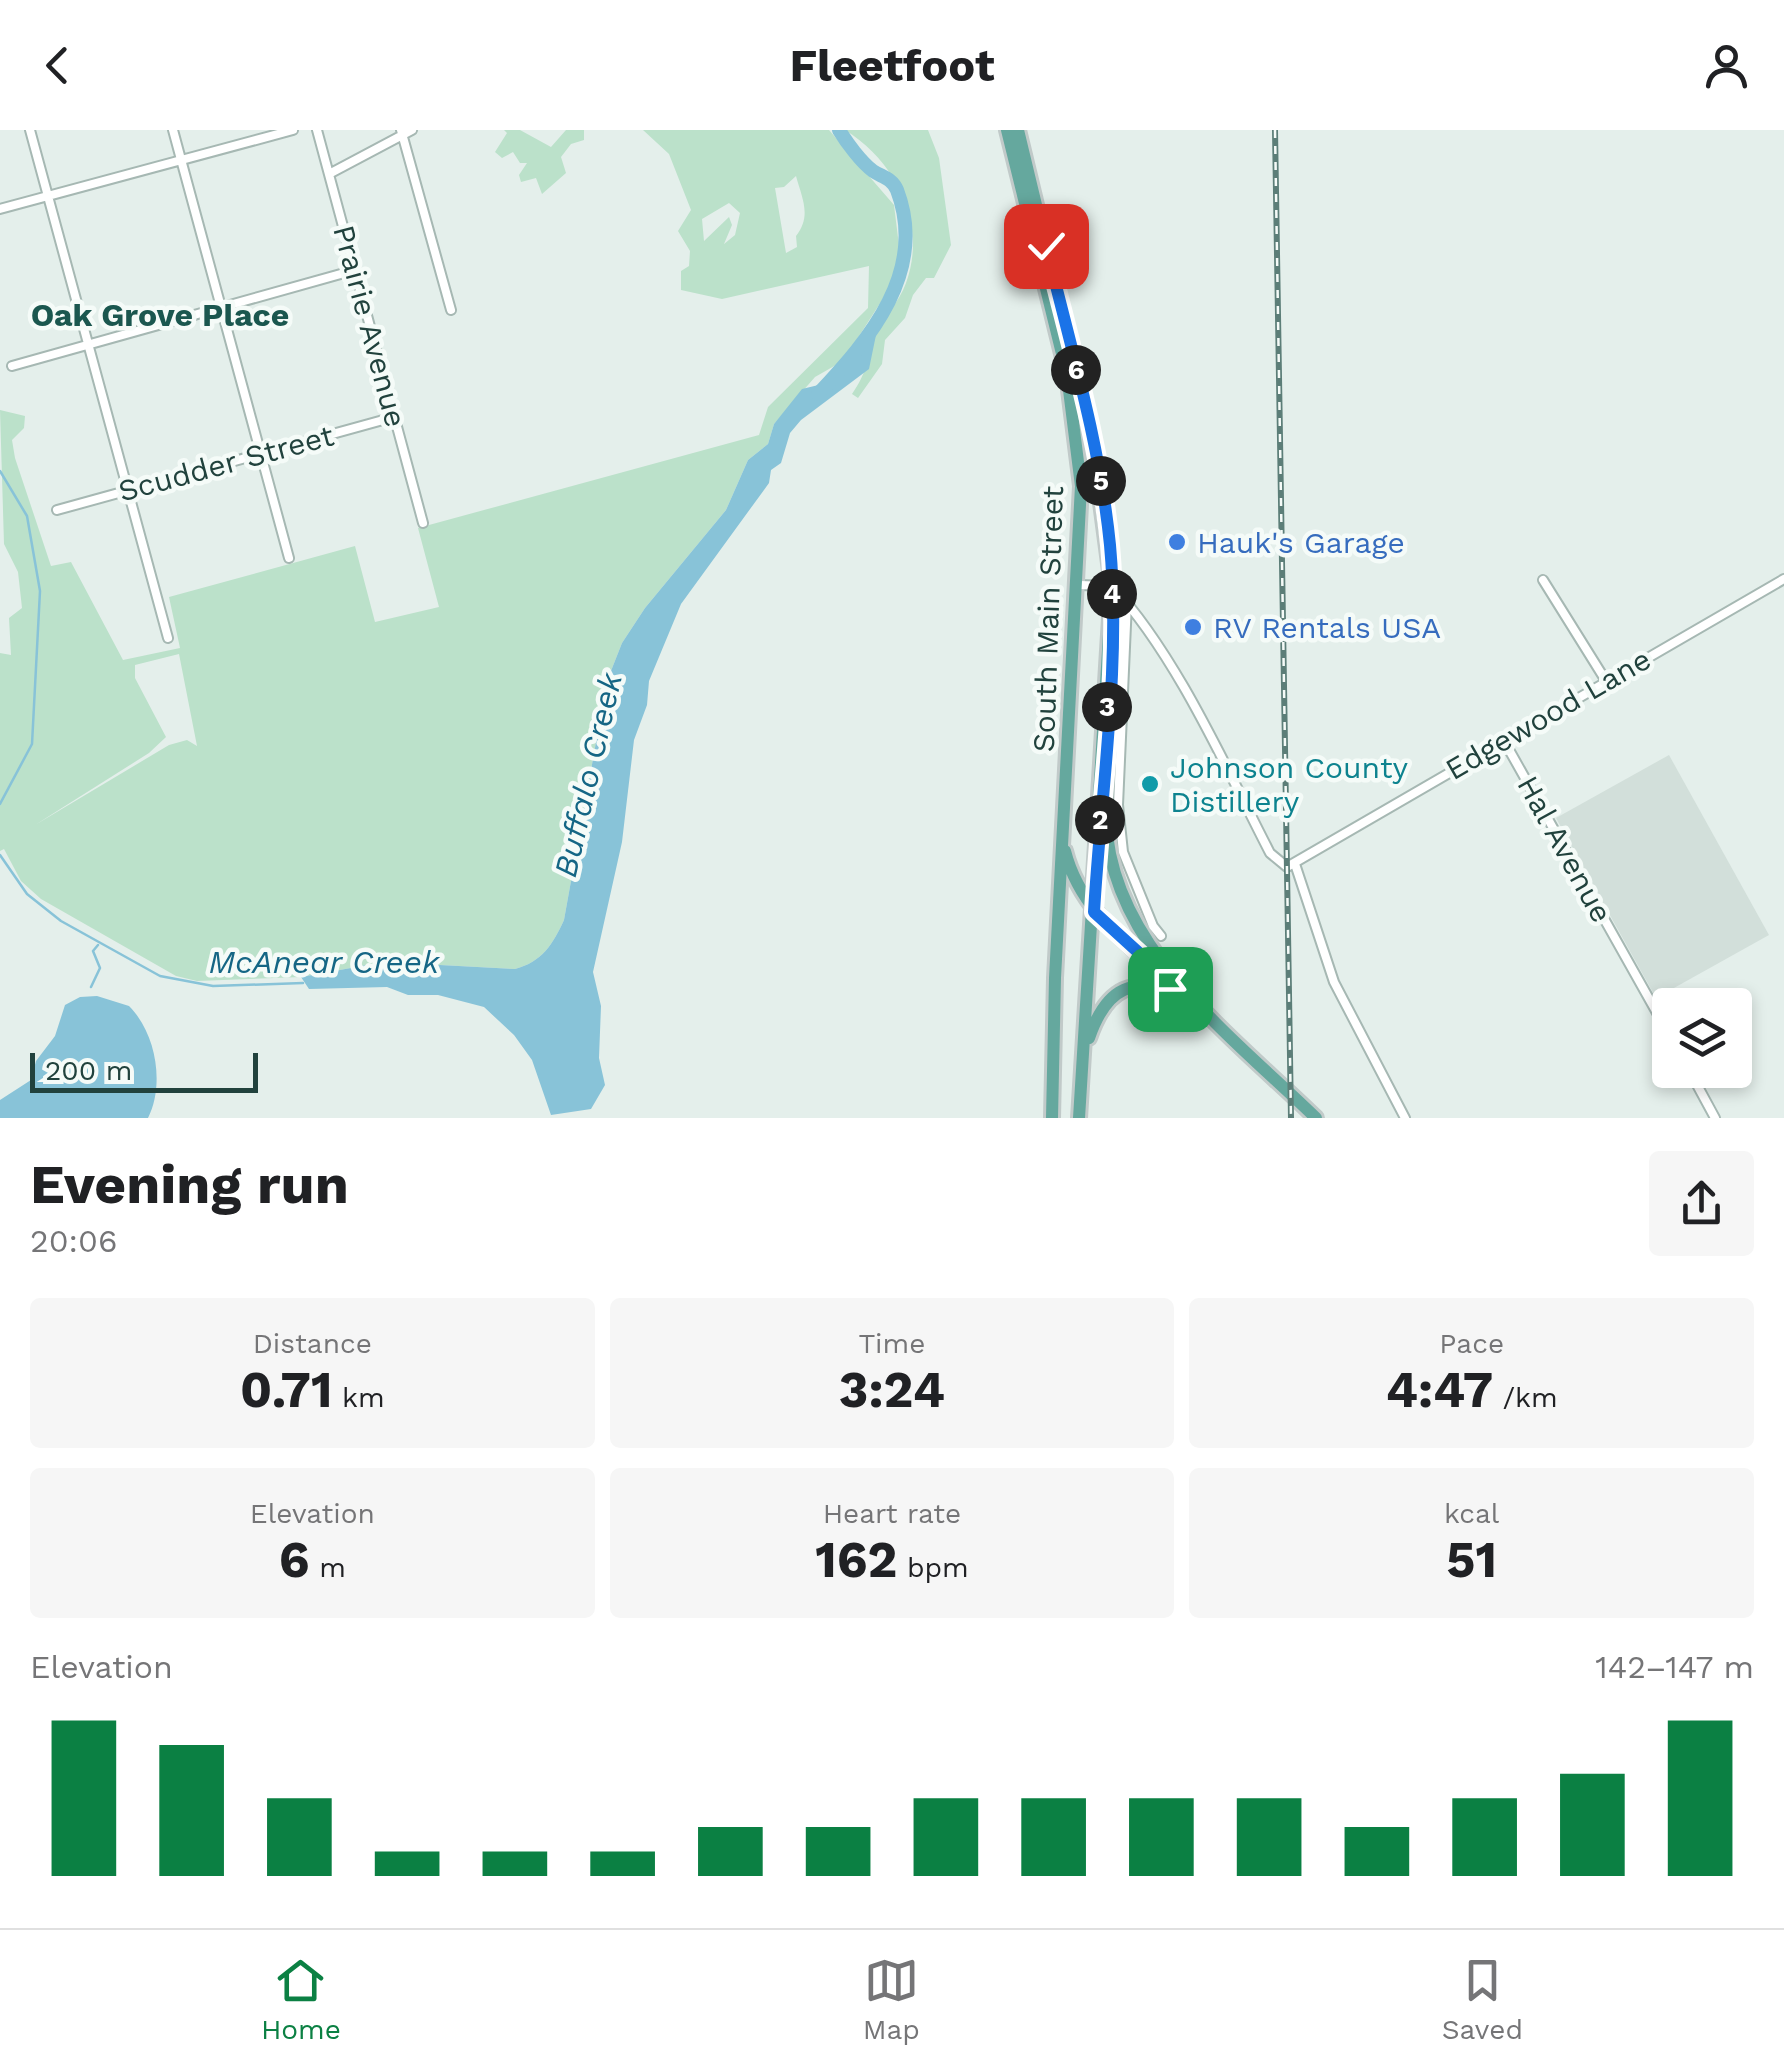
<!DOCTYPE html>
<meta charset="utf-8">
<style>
body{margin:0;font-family:"Work Sans",sans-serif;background:#f6f6f6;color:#202124;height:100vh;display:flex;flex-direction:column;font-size:38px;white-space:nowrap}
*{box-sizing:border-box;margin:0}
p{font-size:32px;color:#757577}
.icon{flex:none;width:55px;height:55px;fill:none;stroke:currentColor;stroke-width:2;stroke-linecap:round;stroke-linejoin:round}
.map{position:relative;height:988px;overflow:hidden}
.side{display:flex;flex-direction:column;background:#fff;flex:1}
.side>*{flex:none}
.buttons{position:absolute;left:1652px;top:858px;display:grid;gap:20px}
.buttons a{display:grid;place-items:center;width:100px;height:100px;border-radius:10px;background:#fff;box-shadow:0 5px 15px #0003;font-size:50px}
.scale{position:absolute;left:30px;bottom:25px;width:228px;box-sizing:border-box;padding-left:10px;border:5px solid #21423d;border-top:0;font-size:28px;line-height:35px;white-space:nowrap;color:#21423d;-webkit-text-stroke:8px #f5fbf8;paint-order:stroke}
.pin{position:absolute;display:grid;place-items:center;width:85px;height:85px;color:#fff;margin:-42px;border-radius:20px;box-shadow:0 5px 15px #0006}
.km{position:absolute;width:50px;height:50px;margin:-25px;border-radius:50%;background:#222;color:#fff;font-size:28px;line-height:50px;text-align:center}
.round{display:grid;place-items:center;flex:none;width:105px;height:105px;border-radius:10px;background:#f6f6f6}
.headline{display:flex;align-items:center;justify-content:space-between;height:170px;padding:0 30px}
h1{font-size:55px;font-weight:700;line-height:75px}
.figures{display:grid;grid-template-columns:repeat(3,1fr);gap:15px;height:170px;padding:10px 30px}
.figures div{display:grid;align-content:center;border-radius:10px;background:#f6f6f6;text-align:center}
.figures b{font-size:50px;font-weight:700}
.figures small{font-size:28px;font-weight:400}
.figures p{font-size:28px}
.chart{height:280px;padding:20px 30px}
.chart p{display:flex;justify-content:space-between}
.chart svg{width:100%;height:180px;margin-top:10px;stroke:#0b8043;stroke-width:6}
header{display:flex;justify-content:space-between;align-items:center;height:130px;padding:0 30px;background:#fff;font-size:45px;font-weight:700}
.tabs{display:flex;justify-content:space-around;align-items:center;height:140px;border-top:2px solid #e0e0e0;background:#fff;font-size:28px;color:#757577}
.tabs a{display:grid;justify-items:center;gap:5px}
.tabs .current{color:#0b8043}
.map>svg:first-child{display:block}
.built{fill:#d2dfda}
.green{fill:#bbe1ca;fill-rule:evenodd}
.water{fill:#88c3d8}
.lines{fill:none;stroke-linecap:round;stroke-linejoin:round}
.stream{stroke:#88c3d8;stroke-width:2.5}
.river{stroke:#88c3d8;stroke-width:14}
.minor-casing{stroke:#a6b8b3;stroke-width:12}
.primary-casing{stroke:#c1cac9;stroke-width:18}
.minor{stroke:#fff;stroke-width:8}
.primary{stroke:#65a89e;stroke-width:12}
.rail-casing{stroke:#5c7e78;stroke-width:6}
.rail{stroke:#f5fbf8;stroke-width:2.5;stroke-dasharray:8;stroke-linecap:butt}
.route-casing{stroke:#fff;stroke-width:20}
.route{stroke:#1a73e8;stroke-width:12}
.shop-dot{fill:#3f7fe0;stroke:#f5fbf8;stroke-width:4}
.culture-dot{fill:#0f9aa8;stroke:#f5fbf8;stroke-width:4}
.labels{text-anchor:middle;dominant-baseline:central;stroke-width:9;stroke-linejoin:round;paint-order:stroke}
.street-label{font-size:30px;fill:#21423d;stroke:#f5fbf8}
.shop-label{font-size:30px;fill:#366cbe;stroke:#f5fbf8;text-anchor:start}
.culture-label{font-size:30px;fill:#0d838f;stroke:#f5fbf8;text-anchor:start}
.neighbourhood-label{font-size:32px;font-weight:bold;fill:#1b574f;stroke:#f5fbf8}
.water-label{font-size:32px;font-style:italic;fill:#156685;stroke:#f5fbf8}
</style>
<header><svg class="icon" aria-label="back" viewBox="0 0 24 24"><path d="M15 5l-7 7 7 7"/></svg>Fleetfoot<svg class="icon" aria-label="person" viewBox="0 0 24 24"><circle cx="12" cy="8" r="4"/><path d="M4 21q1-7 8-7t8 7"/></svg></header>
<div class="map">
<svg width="1784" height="988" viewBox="0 0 1784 988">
<rect width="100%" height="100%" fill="#e4efeb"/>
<path class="built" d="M1669,625L1769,805L1656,868L1556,688Z"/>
<path class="green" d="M504,0H520L551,17L566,0H584V10L571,14L561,27L566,43L542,64L536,48L521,52L519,45L527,33H520L513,22L502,28L495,22L507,3Z
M643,0H829L894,75L900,124L893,153L843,231L815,247L774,294L768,314L748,330L726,380L645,478L622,513L607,551L564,790C553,814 542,832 515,839L384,832L301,847L197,851L176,846L41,769L21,751L4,719L0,721V523L11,525L9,488L22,478L18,442L4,414L0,280L25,286L24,298L12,310L15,328L51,436L71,432L123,530L180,518L169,467L355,416L375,492L439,477L418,398L759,305L768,277L868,178L869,136L722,169L681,160V141L689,136L690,121L678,101L691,80L669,24ZM796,46C802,68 812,86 796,106L797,117L786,123L775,58L784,57ZM729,73L740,83L735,105L724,114L732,95L729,87L704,111L702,89ZM179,524L197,616L187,610L169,615L35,695L149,623L166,607L135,548V535Z
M845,0H928L939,28L951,115L934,148H926L913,165L905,188L885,210L882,234L858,268L852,264C867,242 867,231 875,207C882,188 899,173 906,153C928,93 895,31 845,0Z"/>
<path class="water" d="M864,202L876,205L869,239L801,290L790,303L781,333L771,340L769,353L681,474L649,551L647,575L634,610L622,712L593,842L601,876L599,928L605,955L591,979L551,985L532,930L514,905L484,877L438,865H408L387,857L309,859L301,847L384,832L515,839C542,832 553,814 564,790L607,551L622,513L645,478L726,380L748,330L768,314L774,294L802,259L835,251Z
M97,866L129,876C156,903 165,954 148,988H0V970L31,950L36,931L55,906L65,875L80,867Z"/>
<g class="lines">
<path class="stream" d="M0,341L27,386L40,461L32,614L0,674
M0,725L27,764L61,791L160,846L213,856L303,853
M91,857L100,838L93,821L98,815"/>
<path class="river" d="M818,264C870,209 928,141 897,60C892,48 882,47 873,41C861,32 847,13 839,0"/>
<defs>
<path id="minor" d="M30,0L168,508
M173,0L289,428
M317,0L423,393
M401,0L451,180
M329,44L412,0
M0,79L293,0
M12,236L355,140
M57,380L394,287
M1543,450L1606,551
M1079,455L1112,456C1176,524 1227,640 1270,723L1287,737L1784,449
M1127,472L1118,675L1123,722L1153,796L1161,806
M1503,609L1670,906
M1295,734L1334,852L1405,988
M1689,940L1715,988"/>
<path id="primary" d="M1007,0L1067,244L1081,356L1055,848L1052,988
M1018,0L1093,312L1112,456L1079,988
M1106,689C1109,816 1233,907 1316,988
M1065,721C1080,780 1126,812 1169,851
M1089,908C1107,856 1132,847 1183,863"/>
</defs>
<use href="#minor" class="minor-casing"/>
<use href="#primary" class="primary-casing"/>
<use href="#minor" class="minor"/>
<use href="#primary" class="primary"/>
<defs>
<path id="rail" d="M1275,0L1291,988"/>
</defs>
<use href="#rail" class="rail-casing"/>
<use href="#rail" class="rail"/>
</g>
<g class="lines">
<defs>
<path id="route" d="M1046,116C1070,214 1100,314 1110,415C1121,536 1101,661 1094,782L1183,863L1170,859"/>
</defs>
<use href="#route" class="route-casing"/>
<use href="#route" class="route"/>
</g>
<g class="shop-dot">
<circle cx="1177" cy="412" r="10"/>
<circle cx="1193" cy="497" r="10"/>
</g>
<circle class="culture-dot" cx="1150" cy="654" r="10"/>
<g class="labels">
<g class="street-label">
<text transform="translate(370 196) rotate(75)">Prairie Avenue</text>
<text transform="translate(226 333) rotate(-15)">Scudder Street</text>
<text transform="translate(1048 489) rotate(-88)">South Main Street</text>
<text transform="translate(1548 584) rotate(-30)">Edgewood Lane</text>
<text transform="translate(1565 719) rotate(61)">Hal Avenue</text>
</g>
<g class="shop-label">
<text x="1197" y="412">Hauk's Garage</text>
<text x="1213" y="497">RV Rentals USA</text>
</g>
<g class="culture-label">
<text x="1170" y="637">Johnson County<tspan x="1170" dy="34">Distillery</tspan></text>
</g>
<g class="neighbourhood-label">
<text x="160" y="185">Oak Grove Place</text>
</g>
<g class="water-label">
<text transform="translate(588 645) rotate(-77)">Buffalo Creek</text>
<text x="324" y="832">McAnear Creek</text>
</g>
</g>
</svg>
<div class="buttons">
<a><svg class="icon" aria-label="layers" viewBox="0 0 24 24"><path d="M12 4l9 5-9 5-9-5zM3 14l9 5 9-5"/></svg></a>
</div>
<div class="scale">200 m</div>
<div class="pin" style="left:1170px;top:859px;background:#1e9e55"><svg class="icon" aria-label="arrive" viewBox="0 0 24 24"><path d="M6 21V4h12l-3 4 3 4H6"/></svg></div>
<div class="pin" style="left:1046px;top:116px;background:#d93025"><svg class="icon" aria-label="check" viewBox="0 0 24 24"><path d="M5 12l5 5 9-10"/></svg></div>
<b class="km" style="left:1100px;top:690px">2</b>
<b class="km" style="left:1107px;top:577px">3</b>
<b class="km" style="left:1112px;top:464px">4</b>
<b class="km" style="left:1101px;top:351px">5</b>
<b class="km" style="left:1076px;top:240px">6</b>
</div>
<section class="side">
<div class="headline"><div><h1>Evening run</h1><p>20:06</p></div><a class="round"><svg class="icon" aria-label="share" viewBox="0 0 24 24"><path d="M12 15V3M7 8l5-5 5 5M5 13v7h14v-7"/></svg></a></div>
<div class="figures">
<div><p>Distance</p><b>0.71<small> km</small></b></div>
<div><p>Time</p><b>3:24</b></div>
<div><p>Pace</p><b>4:47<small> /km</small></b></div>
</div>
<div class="figures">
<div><p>Elevation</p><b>6<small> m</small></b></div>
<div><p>Heart rate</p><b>162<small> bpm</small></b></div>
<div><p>kcal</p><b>51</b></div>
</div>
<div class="chart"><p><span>Elevation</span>142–147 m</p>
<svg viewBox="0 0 160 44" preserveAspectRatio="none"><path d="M5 44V6M15 44V12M25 44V25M35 44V38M45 44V38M55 44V38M65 44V32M75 44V32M85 44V25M95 44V25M105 44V25M115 44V25M125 44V32M135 44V25M145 44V19M155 44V6"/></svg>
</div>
</section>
<nav class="tabs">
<a class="current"><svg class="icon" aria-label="home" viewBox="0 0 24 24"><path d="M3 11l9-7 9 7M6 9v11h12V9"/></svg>Home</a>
<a><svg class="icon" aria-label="map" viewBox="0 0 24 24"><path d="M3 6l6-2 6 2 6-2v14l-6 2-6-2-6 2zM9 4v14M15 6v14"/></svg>Map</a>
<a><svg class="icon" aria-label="saved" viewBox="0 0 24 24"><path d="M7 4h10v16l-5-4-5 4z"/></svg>Saved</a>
</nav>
